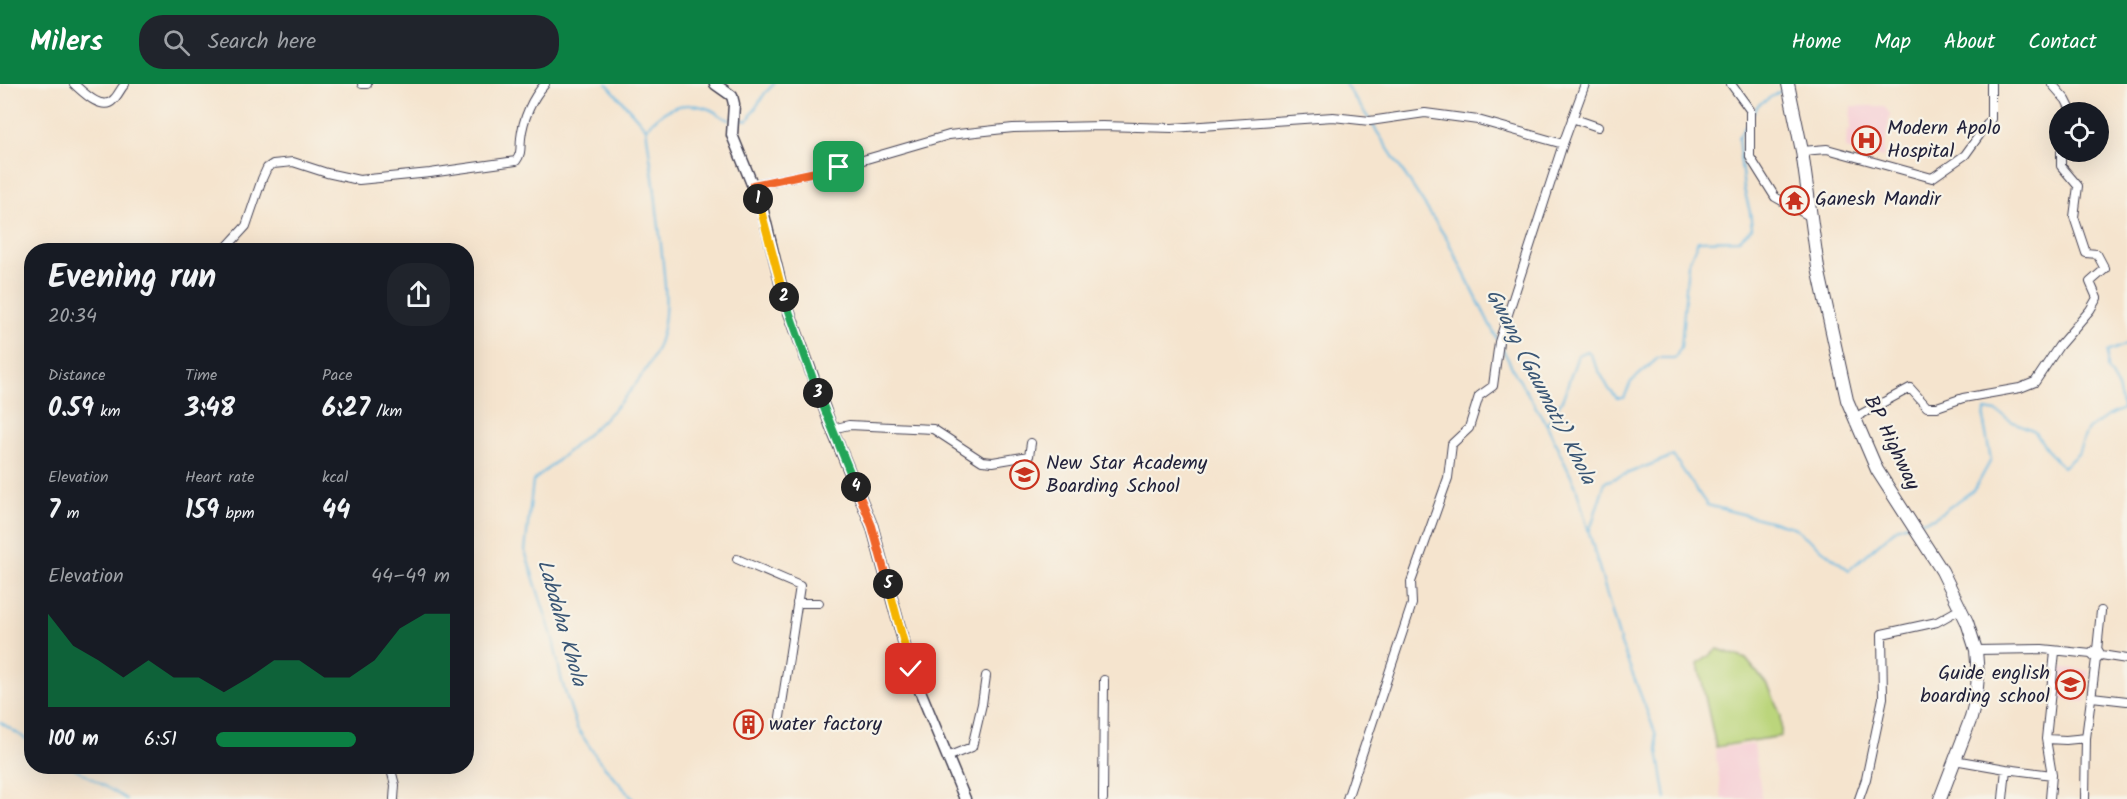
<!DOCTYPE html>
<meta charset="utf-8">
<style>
body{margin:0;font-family:Kalam,sans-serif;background:#20242c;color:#f1f3f6;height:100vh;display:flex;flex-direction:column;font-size:22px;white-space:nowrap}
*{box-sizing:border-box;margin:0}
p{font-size:20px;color:#9ea1a6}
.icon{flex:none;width:33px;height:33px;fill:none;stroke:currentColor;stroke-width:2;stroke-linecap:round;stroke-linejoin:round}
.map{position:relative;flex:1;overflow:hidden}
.details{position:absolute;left:24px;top:159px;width:450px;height:531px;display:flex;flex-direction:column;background:#171b24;border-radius:24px;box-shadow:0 6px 24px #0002}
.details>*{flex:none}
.buttons{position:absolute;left:2049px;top:18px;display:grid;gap:12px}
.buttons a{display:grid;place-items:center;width:60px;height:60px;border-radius:50%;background:#171b24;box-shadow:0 6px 24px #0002;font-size:30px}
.pin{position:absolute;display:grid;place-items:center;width:51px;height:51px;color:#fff;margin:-26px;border-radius:12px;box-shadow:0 3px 9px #0006}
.km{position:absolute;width:30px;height:30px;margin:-15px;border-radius:50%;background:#222;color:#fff;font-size:16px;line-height:30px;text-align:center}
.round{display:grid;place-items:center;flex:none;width:63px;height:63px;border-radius:24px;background:#20242c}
.overview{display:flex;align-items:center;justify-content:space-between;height:102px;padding:0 24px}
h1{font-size:33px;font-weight:700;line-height:45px}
.stats{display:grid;grid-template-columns:repeat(3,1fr);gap:9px;height:102px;padding:6px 24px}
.stats div{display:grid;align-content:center}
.stats b{font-size:26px;font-weight:700}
.stats small{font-size:16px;font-weight:400}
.stats p{font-size:16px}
.chart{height:168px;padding:12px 24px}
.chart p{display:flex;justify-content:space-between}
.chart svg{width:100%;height:108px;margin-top:6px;fill:#0b8043;opacity:.7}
ul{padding:0 24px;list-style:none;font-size:20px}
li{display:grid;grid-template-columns:96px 72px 1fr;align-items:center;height:45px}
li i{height:15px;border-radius:8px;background:#0b8043}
header{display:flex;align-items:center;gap:36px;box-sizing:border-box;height:84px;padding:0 30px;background:#0b8043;color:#fff}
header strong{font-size:28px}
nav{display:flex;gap:33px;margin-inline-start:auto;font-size:21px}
.search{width:420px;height:54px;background:#20242c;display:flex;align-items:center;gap:15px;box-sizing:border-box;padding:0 21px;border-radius:24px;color:#9ea1a6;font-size:22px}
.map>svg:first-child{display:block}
.built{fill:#f6cfd5}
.green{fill:#bbd57b;stroke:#6e7c5b;stroke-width:1.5}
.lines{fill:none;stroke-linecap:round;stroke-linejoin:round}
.stream{stroke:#66b7e1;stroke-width:2}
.minor-casing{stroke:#423f51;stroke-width:10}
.major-casing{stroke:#423f51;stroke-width:13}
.highway-casing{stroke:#423f51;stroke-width:14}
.minor{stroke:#fff;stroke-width:8}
.major{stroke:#fff;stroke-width:10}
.highway{stroke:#fff;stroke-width:12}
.split-1-casing{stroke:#fff;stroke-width:12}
.split-2-casing{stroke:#fff;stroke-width:12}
.split-3-casing{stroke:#fff;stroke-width:12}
.split-4-casing{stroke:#fff;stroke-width:12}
.split-5-casing{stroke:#fff;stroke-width:12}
.split-6-casing{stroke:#fff;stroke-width:12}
.split-1{stroke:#f0652b;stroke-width:8}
.split-2{stroke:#f5b400;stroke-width:8}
.split-3{stroke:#22a559;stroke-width:8}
.split-4{stroke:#22a559;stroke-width:8}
.split-5{stroke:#f0652b;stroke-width:8}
.split-6{stroke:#f5b400;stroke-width:8}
.labels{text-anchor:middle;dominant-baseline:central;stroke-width:4.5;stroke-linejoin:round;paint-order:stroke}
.poi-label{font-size:20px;fill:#22223b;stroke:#f7f3e8;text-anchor:start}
.street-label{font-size:20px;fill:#22223b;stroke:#f7f3e8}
.water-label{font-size:21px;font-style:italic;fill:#3a5675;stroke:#f7f3e8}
</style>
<header>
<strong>Milers</strong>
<div class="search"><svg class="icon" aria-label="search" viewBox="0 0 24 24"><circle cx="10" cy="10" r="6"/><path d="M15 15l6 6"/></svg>Search here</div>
<nav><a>Home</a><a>Map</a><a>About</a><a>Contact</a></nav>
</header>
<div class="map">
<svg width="2127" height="715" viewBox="0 0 2127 715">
<rect width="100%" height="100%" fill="#f7f3e8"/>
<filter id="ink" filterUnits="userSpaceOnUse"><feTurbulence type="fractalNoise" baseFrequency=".0167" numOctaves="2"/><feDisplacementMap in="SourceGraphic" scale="12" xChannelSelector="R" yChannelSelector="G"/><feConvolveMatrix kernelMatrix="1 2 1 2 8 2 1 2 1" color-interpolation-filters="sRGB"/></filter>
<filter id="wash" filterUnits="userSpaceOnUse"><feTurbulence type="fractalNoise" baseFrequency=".008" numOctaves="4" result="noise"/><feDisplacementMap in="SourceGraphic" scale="24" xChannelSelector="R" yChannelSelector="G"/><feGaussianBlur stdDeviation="1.35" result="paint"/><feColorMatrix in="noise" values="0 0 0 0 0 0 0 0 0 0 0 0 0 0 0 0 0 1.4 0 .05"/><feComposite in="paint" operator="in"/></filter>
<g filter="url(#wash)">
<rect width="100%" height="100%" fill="#f5e4ce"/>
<path class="built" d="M1851,22H1884L1890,30L1883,74L1846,65L1847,46H1850Z
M2057,583L2089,587L2086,618L2053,615Z
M1754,660L1762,715H1722L1715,665Z"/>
<path class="green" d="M1718,565L1746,575L1769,603L1781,632V652L1716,663L1698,580Z"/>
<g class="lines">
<path class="stream" d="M607,0L645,43
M1345,0L1369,35
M1754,28L1758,21L1784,5
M736,36H748L765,9L774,0
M1372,40L1448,157L1497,255
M646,44C664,24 683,15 709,25C717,28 722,34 730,36
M1501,262L1515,289L1547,341L1576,403L1621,560L1655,648L1666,715
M1547,341L1563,314L1578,271L1588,267L1609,305L1617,314H1624L1631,298L1658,274H1675L1681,263L1688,180L1698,157L1739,156L1752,144L1750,128L1744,105L1738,54L1746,41
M1917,438L1934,434L1975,405L1991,376L1984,339L1985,326L1997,328L2013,338L2033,346L2053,373L2063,383L2078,370L2087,346L2106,333L2123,325L2118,304L2107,285V268L2127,260
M1589,449L1605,398L1673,372L1707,421L1793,443L1849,486L1898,443L1908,440
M0,638L32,659
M71,682L126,715
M633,715L598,675L577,644L562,598L553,555L525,467L533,397C575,361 643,310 660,256C670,225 664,193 661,161C657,122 652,83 646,44"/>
</g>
</g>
<g filter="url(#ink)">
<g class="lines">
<defs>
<path id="minor" d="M74,0C82,7 102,28 113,16C118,12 120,5 125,0
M362,0H367
M1731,0L1750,26V73L1775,113L1811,133
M2052,0L2066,16L2072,28
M1572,34L1598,43
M1802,67L1827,65L1932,94L1965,71L1991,35V0
M753,101L839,83L949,51L1013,44L1102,42L1172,44L1333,33L1370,37L1425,29L1478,36L1563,60
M224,166L246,142L262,95L267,84L273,80L293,78L327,89L359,96L430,89L516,77C522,69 520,63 521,54C523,35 532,14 545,0
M1854,334L1910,304L1927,323H1937L1963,314L2020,304L2035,298L2059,262L2090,226L2097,214L2090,198L2105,185L2097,170L2086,169L2074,133L2078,102L2061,82V68
M832,345L849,341L933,345L982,377L993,378L1029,372L1031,359
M737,475L800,502L780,633
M797,519H819
M1976,566L2042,565L2091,570L2095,566H2098L2101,571L2096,575L2091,570
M2097,566L2101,527
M2101,571L2127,575
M2092,613L2127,617
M2046,655L2066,656L2086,654
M947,673L972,663L982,620L986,592
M1954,676L2006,685L2052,691
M390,682L395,701L394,715
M1103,715L1104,596
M1347,715L1412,520L1411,498L1448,394L1452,360L1469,344L1479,312L1493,302L1499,258L1563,60L1585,0
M1859,715L1866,695L1883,614L1882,550L1937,538L1960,525
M2003,715L2006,685
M2050,715L2052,691L2046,655L2055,568
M2085,715L2086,654L2096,575"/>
<path id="major" d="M715,0L732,12L734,20L732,51L763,127L784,214L832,345L872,442L911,585L965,715"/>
<path id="highway" d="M1788,0L1802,67L1818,184L1847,316L1877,386L1942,487L1967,538L1976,566L1978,592L1976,614L1971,634L1940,715"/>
</defs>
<use href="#minor" class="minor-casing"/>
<use href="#major" class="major-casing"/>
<use href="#highway" class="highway-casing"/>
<use href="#minor" class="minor"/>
<use href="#major" class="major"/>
<use href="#highway" class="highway"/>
</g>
</g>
<g class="lines" filter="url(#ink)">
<defs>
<path id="split-1" d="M758,115L753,101L839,83"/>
<path id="split-2" d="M758,115L784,213"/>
<path id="split-3" d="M784,213L818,309"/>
<path id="split-4" d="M818,309L856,403"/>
<path id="split-5" d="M856,403L872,442L888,500"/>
<path id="split-6" d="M888,500L911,585"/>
</defs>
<use href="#split-1" class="split-1-casing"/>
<use href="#split-2" class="split-2-casing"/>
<use href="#split-3" class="split-3-casing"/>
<use href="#split-4" class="split-4-casing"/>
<use href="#split-5" class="split-5-casing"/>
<use href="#split-6" class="split-6-casing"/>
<use href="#split-1" class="split-1"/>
<use href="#split-2" class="split-2"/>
<use href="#split-3" class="split-3"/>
<use href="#split-4" class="split-4"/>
<use href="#split-5" class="split-5"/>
<use href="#split-6" class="split-6"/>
</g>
<defs>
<symbol id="hospital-ring" viewBox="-11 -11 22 22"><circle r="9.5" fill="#f7f3e8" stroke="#c8321e" stroke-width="1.5"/><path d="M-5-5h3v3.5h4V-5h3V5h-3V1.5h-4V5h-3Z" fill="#c8321e"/></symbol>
<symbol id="temple-ring" viewBox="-11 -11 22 22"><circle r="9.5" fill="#f7f3e8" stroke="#c8321e" stroke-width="1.5"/><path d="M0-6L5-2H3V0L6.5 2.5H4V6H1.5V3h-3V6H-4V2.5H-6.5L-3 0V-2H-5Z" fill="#c8321e"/></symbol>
<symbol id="school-ring" viewBox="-11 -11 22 22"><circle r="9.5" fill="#f7f3e8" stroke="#c8321e" stroke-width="1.5"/><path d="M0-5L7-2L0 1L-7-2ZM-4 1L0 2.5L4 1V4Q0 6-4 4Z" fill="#c8321e"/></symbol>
<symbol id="building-ring" viewBox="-11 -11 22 22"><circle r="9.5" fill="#f7f3e8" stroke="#c8321e" stroke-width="1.5"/><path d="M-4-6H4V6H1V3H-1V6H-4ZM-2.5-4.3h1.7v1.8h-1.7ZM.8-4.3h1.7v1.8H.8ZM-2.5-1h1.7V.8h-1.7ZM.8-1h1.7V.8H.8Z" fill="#c8321e"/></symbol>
</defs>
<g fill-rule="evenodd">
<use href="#hospital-ring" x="1850" y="40" width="33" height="33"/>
<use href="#temple-ring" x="1778" y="100" width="33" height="33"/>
<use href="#school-ring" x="1008" y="374" width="33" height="33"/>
<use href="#school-ring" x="2054" y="584" width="33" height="33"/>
<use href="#building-ring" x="732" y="624" width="33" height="33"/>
</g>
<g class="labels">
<g class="poi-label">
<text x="1887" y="45">Modern Apolo<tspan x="1887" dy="23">Hospital</tspan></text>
<text x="1815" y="116">Ganesh Mandir</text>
<text x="1046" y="380">New Star Academy<tspan x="1046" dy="23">Boarding School</tspan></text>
<text x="2050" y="590" text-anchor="end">Guide english<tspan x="2050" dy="23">boarding school</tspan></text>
<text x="769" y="641">water factory</text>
</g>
<g class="street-label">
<text transform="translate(1891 359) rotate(64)">BP Highway</text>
</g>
<g class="water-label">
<text transform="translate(1540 303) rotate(63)">Gwang (Gaumati) Khola</text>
<text transform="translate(561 539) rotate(74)">Labdaha Khola</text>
</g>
</g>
</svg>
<div class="buttons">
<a><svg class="icon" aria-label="locate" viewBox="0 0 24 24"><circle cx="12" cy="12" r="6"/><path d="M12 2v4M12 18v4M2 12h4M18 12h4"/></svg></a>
</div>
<div class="pin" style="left:839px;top:83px;background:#1e9e55"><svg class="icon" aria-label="arrive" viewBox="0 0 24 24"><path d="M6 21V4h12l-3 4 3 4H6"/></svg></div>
<div class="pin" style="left:911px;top:585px;background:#d93025"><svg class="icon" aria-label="check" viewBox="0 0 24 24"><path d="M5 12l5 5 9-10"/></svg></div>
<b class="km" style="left:758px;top:115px">1</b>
<b class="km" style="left:784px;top:213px">2</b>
<b class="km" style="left:818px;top:309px">3</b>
<b class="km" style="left:856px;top:403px">4</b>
<b class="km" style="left:888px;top:500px">5</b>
<section class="details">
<div class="overview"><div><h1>Evening run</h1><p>20:34</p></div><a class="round"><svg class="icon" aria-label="share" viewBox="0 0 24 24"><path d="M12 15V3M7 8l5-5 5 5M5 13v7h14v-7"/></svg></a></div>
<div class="stats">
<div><p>Distance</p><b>0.59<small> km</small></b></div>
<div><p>Time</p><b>3:48</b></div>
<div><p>Pace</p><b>6:27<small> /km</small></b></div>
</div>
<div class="stats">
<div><p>Elevation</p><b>7<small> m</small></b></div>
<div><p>Heart rate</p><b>159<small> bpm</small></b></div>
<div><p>kcal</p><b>44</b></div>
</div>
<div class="chart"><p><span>Elevation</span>44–49 m</p>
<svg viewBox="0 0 160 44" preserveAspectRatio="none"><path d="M0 44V6L10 19L20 25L30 32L40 25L50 32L60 32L70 38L80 32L90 25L100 25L110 32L120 32L130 25L140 12L150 6L160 6V44z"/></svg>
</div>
<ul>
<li><b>100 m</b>6:51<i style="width:60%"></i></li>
</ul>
</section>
</div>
